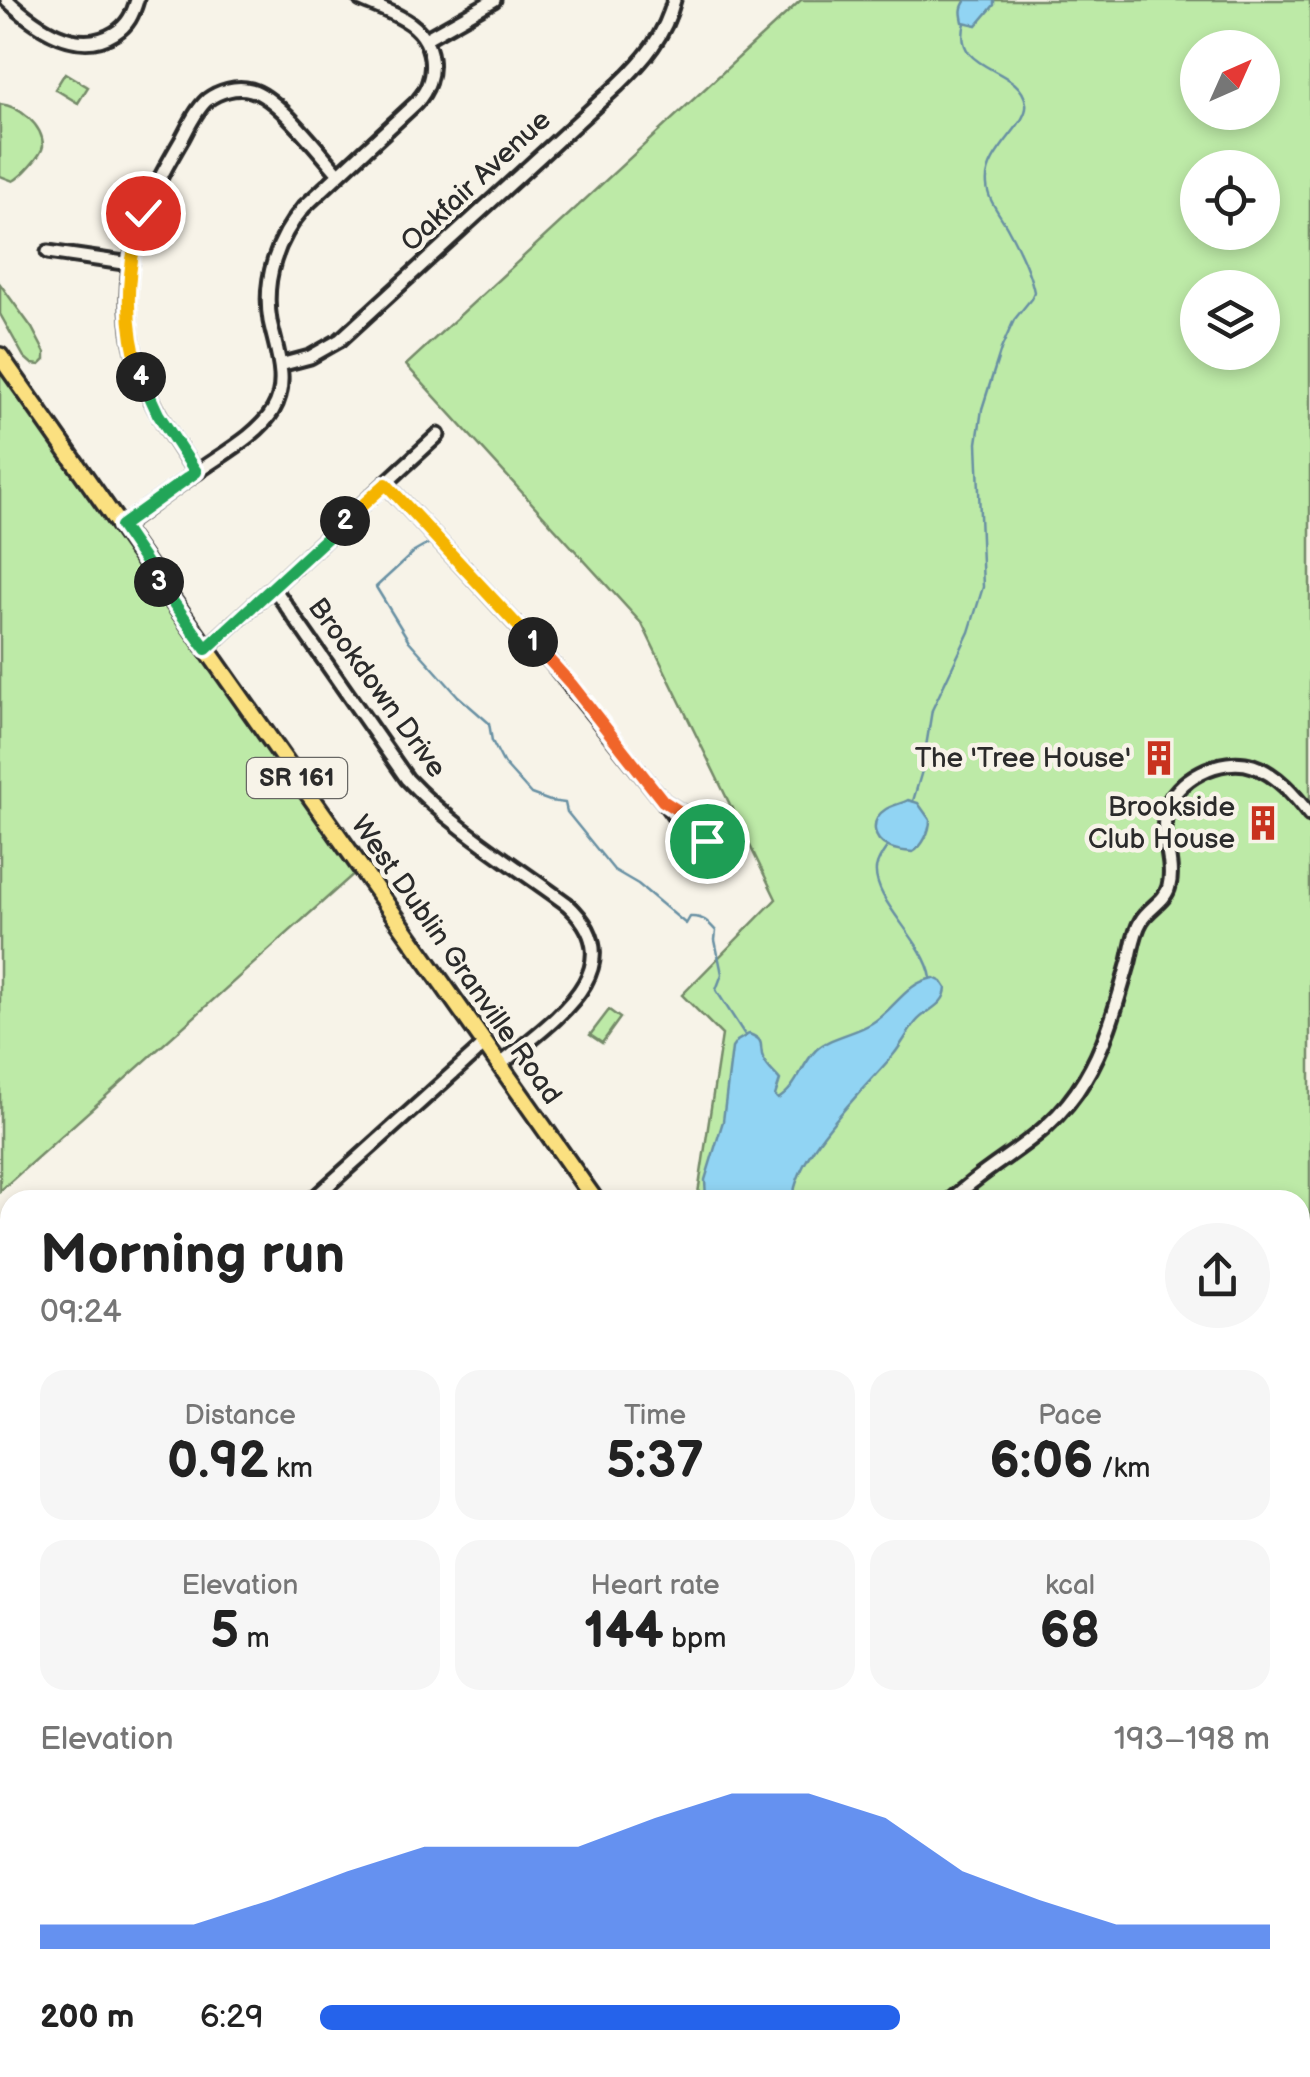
<!DOCTYPE html>
<meta charset="utf-8">
<style>
body{margin:0;font-family:"Balsamiq Sans",sans-serif;background:#f6f6f6;color:#222;height:100vh;display:flex;flex-direction:column;font-size:38px;white-space:nowrap}
*{box-sizing:border-box;margin:0}
p{font-size:32px;color:#767676}
.icon{flex:none;width:55px;height:55px;fill:none;stroke:currentColor;stroke-width:2;stroke-linecap:round;stroke-linejoin:round}
.map{position:relative;flex:1;overflow:hidden}
.panel{position:absolute;left:0px;top:1190px;width:1310px;height:888px;display:flex;flex-direction:column;background:#fff;border-radius:30px 30px 0 0;box-shadow:0 5px 15px #0003}
.panel>*{flex:none}
.needle{width:65px;rotate:45deg}
.controls{position:absolute;left:1180px;top:30px;display:grid;gap:20px}
.controls a{display:grid;place-items:center;width:100px;height:100px;border-radius:50%;background:#fff;box-shadow:0 5px 15px #0003;font-size:50px}
.pin{position:absolute;display:grid;place-items:center;width:85px;height:85px;color:#fff;margin:-42px;border:5px solid #fff;border-radius:50%;box-shadow:0 2px 10px #0007}
.km{position:absolute;width:50px;height:50px;margin:-25px;border-radius:50%;background:#222;color:#fff;font-size:28px;line-height:50px;text-align:center}
.round{display:grid;place-items:center;flex:none;width:105px;height:105px;border-radius:52px;background:#f6f6f6}
.head{display:flex;align-items:center;justify-content:space-between;height:170px;padding:0 40px}
h1{font-size:55px;font-weight:700;line-height:75px}
.metrics{display:grid;grid-template-columns:repeat(3,1fr);gap:15px;height:170px;padding:10px 40px}
.metrics div{display:grid;align-content:center;border-radius:25px;background:#f6f6f6;text-align:center}
.metrics b{font-size:50px;font-weight:700}
.metrics small{font-size:28px;font-weight:400}
.metrics p{font-size:28px}
.chart{height:280px;padding:20px 40px}
.chart p{display:flex;justify-content:space-between}
.chart svg{width:100%;height:180px;margin-top:10px;fill:#2563eb;opacity:.7}
ul{padding:0 40px;list-style:none;font-size:32px}
li{display:grid;grid-template-columns:160px 120px 1fr;align-items:center;height:75px}
li i{height:25px;border-radius:12px;background:#2563eb}
.map>svg:first-child{display:block}
.green{fill:#bdeaa7;stroke:#748a69;stroke-width:2.5;fill-rule:evenodd}
.water{fill:#91d4f3;stroke:#6890a3;stroke-width:2.5}
.lines{fill:none;stroke-linecap:round;stroke-linejoin:round}
.stream{stroke:#6890a3;stroke-width:2.5}
.taxiway{stroke:#918f8a;stroke-width:25}
.minor-casing{stroke:#2b2b2b;stroke-width:19}
.major-casing{stroke:#2b2b2b;stroke-width:22}
.minor{stroke:#f7f3e8;stroke-width:11}
.major{stroke:#fbe080;stroke-width:15}
.split-1-casing{stroke:#fff;stroke-width:20}
.split-2-casing{stroke:#fff;stroke-width:20}
.split-3-casing{stroke:#fff;stroke-width:20}
.split-4-casing{stroke:#fff;stroke-width:20}
.split-5-casing{stroke:#fff;stroke-width:20}
.split-1{stroke:#f0652b;stroke-width:12}
.split-2{stroke:#f5b400;stroke-width:12}
.split-3{stroke:#22a559;stroke-width:12}
.split-4{stroke:#22a559;stroke-width:12}
.split-5{stroke:#f5b400;stroke-width:12}
.labels{text-anchor:middle;dominant-baseline:central;stroke-width:9;stroke-linejoin:round;paint-order:stroke}
.shield{fill:#f7f3e8;stroke:#686764;stroke-width:2.5}
.shield-label{font-size:25px;font-weight:bold;fill:#2b2b2b}
.street-label{font-size:28px;fill:#2b2b2b;stroke:#f7f3e8}
.poi-label{font-size:28px;fill:#2b2b2b;stroke:#f7f3e8;text-anchor:end}
</style>
<div class="map">
<svg width="1310" height="2077" viewBox="0 0 1310 2077">
<rect width="100%" height="100%" fill="#f7f3e8"/>
<filter id="ink" filterUnits="userSpaceOnUse"><feTurbulence type="fractalNoise" baseFrequency=".01" numOctaves="2"/><feDisplacementMap in="SourceGraphic" scale="20" xChannelSelector="R" yChannelSelector="G"/><feConvolveMatrix kernelMatrix="1 2 1 2 8 2 1 2 1" color-interpolation-filters="sRGB"/></filter>
<g filter="url(#ink)">
<path class="green" d="M801,0H1310V1734L1300,1725V1200H697L722,1035L682,995L776,899L642,624L406,365ZM1198,48H1262V112H1198ZM1198,168H1262V232H1198ZM1198,288H1262V352H1198Z
M65,73L88,87L78,103L55,89Z
M0,104C19,106 43,125 43,146C42,155 21,177 13,181L0,176Z
M0,284L32,328L45,353V360L40,365L32,364L24,357L0,314Z
M0,372L357,871L0,1191Z
M609,1010L620,1018L602,1043L590,1035Z
M0,1345L10,1356V1461L0,1470Z
M10,1828V1919L0,1908V1834Z
M0,1915L10,1925V2068H53L44,2077H0Z
M65,2068H471L467,2077H56Z
M701,2068H1227L1235,2077H691Z"/>
<path class="water" d="M966,0H994V5L977,25L963,22C961,13 960,8 966,0Z
M908,800L918,803L930,820C930,831 923,846 913,852C898,851 877,848 875,830C874,821 878,814 886,809C892,805 901,804 908,800Z
M934,978L942,982L946,988C945,1006 927,1009 916,1022C908,1032 902,1044 894,1054C864,1090 795,1153 793,1200H706L705,1180L723,1121L732,1048L737,1041L749,1034C768,1041 757,1047 764,1060C767,1068 775,1073 780,1080L775,1096L778,1099C797,1088 801,1065 816,1050C831,1036 855,1034 872,1023C895,1009 906,982 934,978Z"/>
<g class="lines">
<path class="stream" d="M428,544L414,552L376,587L409,641L458,696L489,723L492,741L504,764L531,794L550,801L565,803L567,812L614,870L638,884L686,924L690,917C703,916 708,922 716,931L715,940L722,974L716,990L745,1035
M913,801L922,771L932,710L969,632L983,587L977,443L982,409L1001,349L1014,320L1031,299L1034,292C1030,271 1018,247 1007,227C1000,214 988,201 987,185C983,153 1030,124 1026,103C1020,65 951,73 965,23
M887,847C882,854 877,861 876,869C873,901 925,941 931,978
M1300,1666L1310,1670
M0,2017L10,2021
M235,2068L249,2077"/>
<path class="taxiway" d="M0,1825L10,1817"/>
<defs>
<path id="minor" d="M7,0C35,26 77,57 115,33C128,25 133,14 137,0
M425,39L494,0
M48,252L131,264
M280,365L310,357L340,340L618,85C644,60 665,36 674,0
M196,472C168,431 141,393 132,343C127,317 127,291 130,266C137,218 158,180 182,139C189,126 196,110 207,100C219,91 236,86 251,90C278,97 319,152 339,174
M386,484L551,662L663,801L707,829L709,836L707,841L698,845L691,840L663,801
M121,527C146,509 171,490 196,473C219,456 259,435 273,410C290,382 276,350 270,321C263,279 277,239 304,207L416,103C440,78 436,38 405,20C392,12 375,6 361,0
M273,587L407,779C453,828 513,864 567,904C638,969 548,1024 500,1065
M206,649L438,435
M312,1200L485,1044
M951,1200C999,1155 1049,1140 1085,1079C1106,1045 1117,1003 1128,965C1132,951 1133,934 1141,921C1148,908 1166,901 1169,886C1175,862 1160,835 1166,811C1174,779 1222,755 1253,766C1277,774 1295,796 1310,815
M0,1483L10,1474
M1300,1909L1310,1899"/>
<path id="major" d="M0,356L595,1200
M1300,1965L1310,1975"/>
</defs>
<use href="#minor" class="minor-casing"/>
<use href="#major" class="major-casing"/>
<use href="#minor" class="minor"/>
<use href="#major" class="major"/>
</g>
</g>
<g class="lines" filter="url(#ink)">
<defs>
<path id="split-1" d="M533,642L571,684L663,801L707,829L709,832L707,841"/>
<path id="split-2" d="M345,521L386,484L533,642"/>
<path id="split-3" d="M159,582L206,649L345,521"/>
<path id="split-4" d="M141,377L158,414L196,472L121,526L159,582"/>
<path id="split-5" d="M141,377C123,322 126,267 143,213"/>
</defs>
<use href="#split-1" class="split-1-casing"/>
<use href="#split-2" class="split-2-casing"/>
<use href="#split-3" class="split-3-casing"/>
<use href="#split-4" class="split-4-casing"/>
<use href="#split-5" class="split-5-casing"/>
<use href="#split-1" class="split-1"/>
<use href="#split-2" class="split-2"/>
<use href="#split-3" class="split-3"/>
<use href="#split-4" class="split-4"/>
<use href="#split-5" class="split-5"/>
</g>
<defs>
<symbol id="building-bare" viewBox="-9 -9 18 18"><path d="M-4-6H4V6H1V3H-1V6H-4ZM-2.5-4.3h1.7v1.8h-1.7ZM.8-4.3h1.7v1.8H.8ZM-2.5-1h1.7V.8h-1.7ZM.8-1h1.7V.8H.8Z" fill="#c8321e" stroke="#f7f3e8" stroke-width="2.5" paint-order="stroke"/></symbol>
</defs>
<g fill-rule="evenodd">
<use href="#building-bare" x="1134" y="733" width="50" height="50"/>
<use href="#building-bare" x="1238" y="798" width="50" height="50"/>
</g>
<g class="labels">
<rect class="shield" x="247" y="758" width="100" height="40" rx="8"/>
<g class="shield-label">
<text x="297" y="778">SR 161</text>
</g>
<g class="street-label">
<text transform="translate(476 181) rotate(-43)">Oakfair Avenue</text>
<text transform="translate(377 688) rotate(54)">Brookdown Drive</text>
<text transform="translate(456 960) rotate(55)">West Dublin Granville Road</text>
</g>
<g class="poi-label">
<text x="1131" y="758">The 'Tree House'</text>
<text x="1235" y="807">Brookside<tspan x="1235" dy="32">Club House</tspan></text>
</g>
</g>
</svg>
<div class="controls">
<a><svg class="needle" viewBox="-14 -14 28 28"><path d="M0-13l5 13h-10z" fill="#e53935"/><path d="M0 13l5-13h-10z" fill="#767676"/></svg></a>
<a><svg class="icon" aria-label="locate" viewBox="0 0 24 24"><circle cx="12" cy="12" r="6"/><path d="M12 2v4M12 18v4M2 12h4M18 12h4"/></svg></a>
<a><svg class="icon" aria-label="layers" viewBox="0 0 24 24"><path d="M12 4l9 5-9 5-9-5zM3 14l9 5 9-5"/></svg></a>
</div>
<div class="pin" style="left:707px;top:841px;background:#1e9e55"><svg class="icon" aria-label="arrive" viewBox="0 0 24 24"><path d="M6 21V4h12l-3 4 3 4H6"/></svg></div>
<div class="pin" style="left:143px;top:213px;background:#d93025"><svg class="icon" aria-label="check" viewBox="0 0 24 24"><path d="M5 12l5 5 9-10"/></svg></div>
<b class="km" style="left:533px;top:642px">1</b>
<b class="km" style="left:345px;top:521px">2</b>
<b class="km" style="left:159px;top:582px">3</b>
<b class="km" style="left:141px;top:377px">4</b>
<section class="panel">
<div class="head"><div><h1>Morning run</h1><p>09:24</p></div><a class="round"><svg class="icon" aria-label="share" viewBox="0 0 24 24"><path d="M12 15V3M7 8l5-5 5 5M5 13v7h14v-7"/></svg></a></div>
<div class="metrics">
<div><p>Distance</p><b>0.92<small> km</small></b></div>
<div><p>Time</p><b>5:37</b></div>
<div><p>Pace</p><b>6:06<small> /km</small></b></div>
</div>
<div class="metrics">
<div><p>Elevation</p><b>5<small> m</small></b></div>
<div><p>Heart rate</p><b>144<small> bpm</small></b></div>
<div><p>kcal</p><b>68</b></div>
</div>
<div class="chart"><p><span>Elevation</span>193–198 m</p>
<svg viewBox="0 0 160 44" preserveAspectRatio="none"><path d="M0 44V38L10 38L20 38L30 32L40 25L50 19L60 19L70 19L80 12L90 6L100 6L110 12L120 25L130 32L140 38L150 38L160 38V44z"/></svg>
</div>
<ul>
<li><b>200 m</b>6:29<i style="width:61%"></i></li>
</ul>
</section>
</div>
